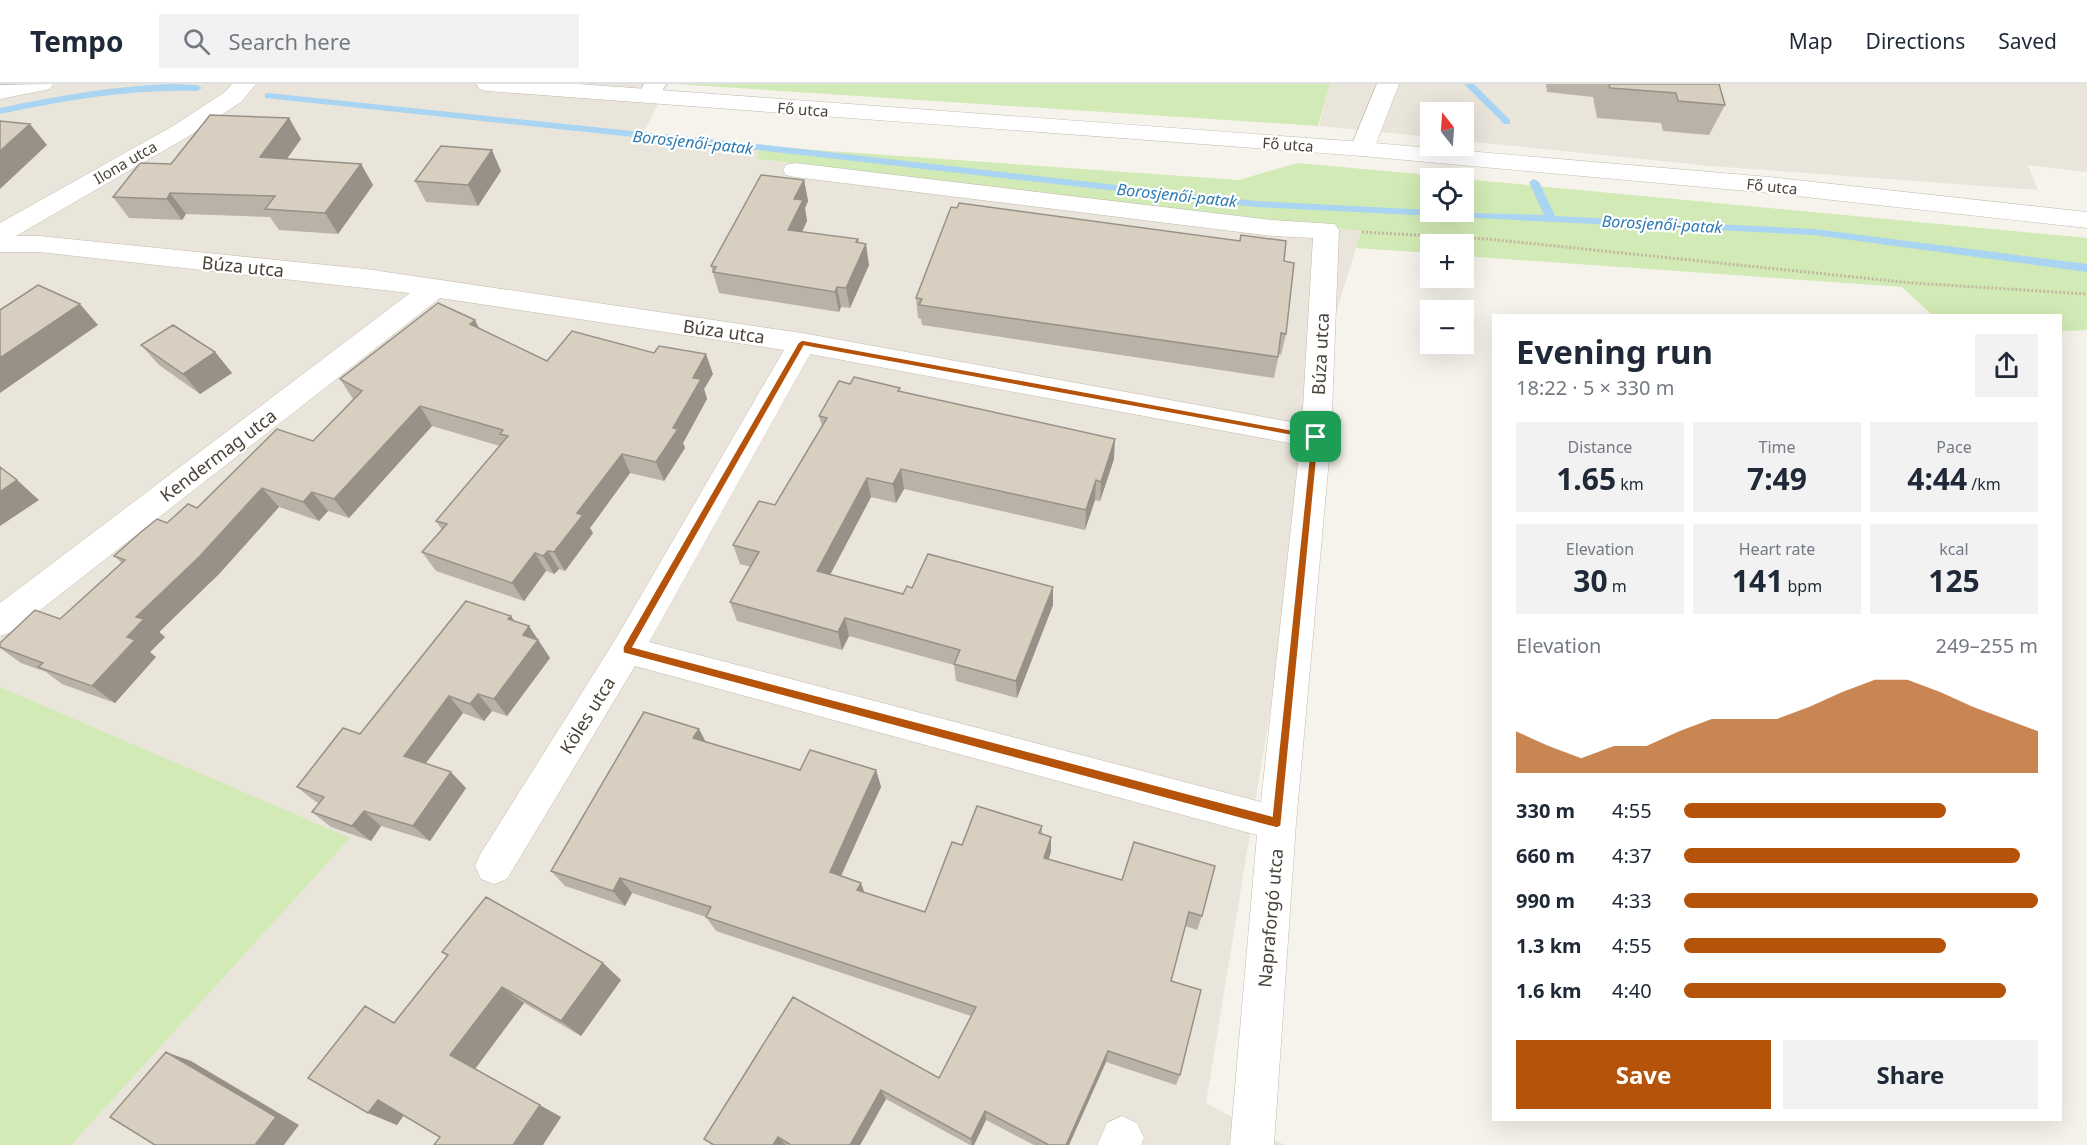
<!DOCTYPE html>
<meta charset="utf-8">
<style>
body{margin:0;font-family:"Noto Sans",sans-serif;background:#f2f2f3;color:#1f2937;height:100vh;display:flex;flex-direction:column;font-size:22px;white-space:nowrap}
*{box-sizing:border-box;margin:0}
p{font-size:20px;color:#747a83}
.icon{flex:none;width:33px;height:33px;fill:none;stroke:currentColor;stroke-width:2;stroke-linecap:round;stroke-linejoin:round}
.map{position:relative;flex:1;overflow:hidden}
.drawer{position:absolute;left:1492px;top:230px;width:570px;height:807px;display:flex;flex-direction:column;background:#fff;border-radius:0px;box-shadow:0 6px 24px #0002}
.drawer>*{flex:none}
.needle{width:39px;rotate:343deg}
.tools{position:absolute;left:1420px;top:18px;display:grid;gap:12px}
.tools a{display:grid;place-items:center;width:54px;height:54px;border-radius:0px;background:#fff;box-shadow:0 6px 24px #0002;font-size:30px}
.pin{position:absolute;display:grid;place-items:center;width:51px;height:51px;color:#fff;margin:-26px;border-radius:12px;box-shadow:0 3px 9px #0006}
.round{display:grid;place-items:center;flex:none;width:63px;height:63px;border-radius:0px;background:#f2f2f3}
.head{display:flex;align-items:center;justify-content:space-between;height:102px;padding:0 24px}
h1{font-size:33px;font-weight:700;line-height:45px}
.stats{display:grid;grid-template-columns:repeat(3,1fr);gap:9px;height:102px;padding:6px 24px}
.stats div{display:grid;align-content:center;border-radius:0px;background:#f2f2f3;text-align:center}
.stats b{font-size:30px;font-weight:700}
.stats small{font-size:16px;font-weight:400}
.stats p{font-size:16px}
.chart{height:168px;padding:12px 24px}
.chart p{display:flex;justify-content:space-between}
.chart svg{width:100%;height:108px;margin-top:6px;fill:#b45309;opacity:.7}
.action{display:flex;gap:12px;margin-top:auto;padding:12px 24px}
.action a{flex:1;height:69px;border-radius:0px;background:#b45309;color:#fff;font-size:24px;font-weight:700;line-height:69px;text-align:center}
.action a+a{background:#f2f2f3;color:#1f2937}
ul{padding:0 24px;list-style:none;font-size:20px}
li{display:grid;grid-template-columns:96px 72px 1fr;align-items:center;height:45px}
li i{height:15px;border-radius:8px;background:#b45309}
header{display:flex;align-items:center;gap:36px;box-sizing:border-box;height:84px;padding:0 30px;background:#fff;border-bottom:2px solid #e0e1e3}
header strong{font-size:28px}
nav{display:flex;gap:33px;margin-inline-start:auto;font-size:21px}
.search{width:420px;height:54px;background:#f2f2f3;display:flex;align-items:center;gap:15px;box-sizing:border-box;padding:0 21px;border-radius:0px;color:#747a83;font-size:22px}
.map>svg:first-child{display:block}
.residential{fill:#eae5da}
.green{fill:#d2eab5}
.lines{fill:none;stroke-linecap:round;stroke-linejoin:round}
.stream{fill:#a9d4f2;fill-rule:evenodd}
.minor-casing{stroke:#c2bbae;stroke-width:1}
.tertiary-casing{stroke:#c2bbae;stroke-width:1}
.path{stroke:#c4b79f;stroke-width:3;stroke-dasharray:2 2;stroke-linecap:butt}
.minor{fill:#fff;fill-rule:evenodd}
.tertiary{fill:#fff;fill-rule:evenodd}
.wall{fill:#bab2a6}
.shaded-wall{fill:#979187}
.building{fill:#d8cfc1;stroke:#979187;stroke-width:1.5}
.route{fill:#b45309;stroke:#fff;stroke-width:1.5;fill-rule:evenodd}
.labels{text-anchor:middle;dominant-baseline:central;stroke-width:4.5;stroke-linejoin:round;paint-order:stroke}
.far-street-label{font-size:15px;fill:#4b4439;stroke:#fff}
.far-water-label{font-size:16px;font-style:italic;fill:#2e7ab2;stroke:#fff}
.street-label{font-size:18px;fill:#4b4439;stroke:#fff}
</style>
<header>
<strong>Tempo</strong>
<div class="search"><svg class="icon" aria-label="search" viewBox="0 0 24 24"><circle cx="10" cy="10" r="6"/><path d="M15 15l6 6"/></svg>Search here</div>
<nav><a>Map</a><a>Directions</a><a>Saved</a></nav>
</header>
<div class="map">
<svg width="2087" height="1061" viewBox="0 0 2087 1061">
<rect width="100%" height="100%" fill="#f6f3ec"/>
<path class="residential" d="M0,0H669L643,49L759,62L757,75L1361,147L1334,236L1206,1019L1285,1061H0Z
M1330,0H2087V88L2028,81L2038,106L1710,82L1464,57V28H1431V53L1319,42Z"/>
<path class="green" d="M674,0H1330L1318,42Z
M759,62L1239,96L1297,79L1464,94H1431V128H1464V95L2087,154V246L2061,247V231H1932L1902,203L1464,172V160H1431V169L1356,164L1361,147L757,75Z
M0,603L350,754L71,1061H0Z"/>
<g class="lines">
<path class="stream" d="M172,0L197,1L202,4L197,7C130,5 66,16 0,30V24C57,12 113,2 172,0Z
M1464,0H1474L1510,36V40H1504Z
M268,9L766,61L1256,117L1431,126V128L1544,131L1529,98L1534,95L1539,98L1555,132L1814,145L2087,180V188L1814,151L1256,123L766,67L265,14V10Z"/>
<defs>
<path id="minor" d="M232,0H256L241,18L189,52L16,152H39L366,185L802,249L1302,340L1313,154L1272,152L795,93L786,91L783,86L786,81L795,79L1272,136L1335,140L1339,146L1331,353L1296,739L1274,1061H1230L1257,751L635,582L507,795L494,800L481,795L475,782L481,769L615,556L784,266L440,214L12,548L0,552V519L410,209L39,168H0V139L173,42L225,8ZM810,270L1300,361L1261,718L649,558Z
M644,0H666L656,18H640L637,13Z
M1377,0H1399L1374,65L1370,70L1362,72L1354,70L1350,65Z
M1122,1032L1137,1039L1144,1054L1141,1061H1097L1107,1039Z"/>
<path id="tertiary" d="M53,0L50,5L0,15V1Z
M476,0H579L1362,58L1769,93L2087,128V144L1769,109L1362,72L487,7L479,5Z"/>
</defs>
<use href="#minor" class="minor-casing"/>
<use href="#tertiary" class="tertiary-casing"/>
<path class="path" d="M1362,148L1488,155L1912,199L2087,210"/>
<use href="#minor" class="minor"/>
<use href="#tertiary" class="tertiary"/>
</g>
<path class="wall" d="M1546,0H1719L1725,21L1709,51L1663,47L1661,39L1597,34L1593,13L1547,8Z
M289,34L301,55L287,75L361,80L373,101L338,150L279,146L270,133L186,130L182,136L129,134L113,113L171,80Z
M501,87L478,122L426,118L415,97Z
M804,96L808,117L805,124L807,137L802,147L859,159L869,181L850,224L841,223L839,228L719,209L711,182Z
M1284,177L1286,250L1281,271L1279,270L1274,294L922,241L921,235L918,234L916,214Z
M479,244L547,277L713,290L704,305L707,315L683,359L685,364L664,397L630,389L590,444L593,449L565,487L559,485L554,490L546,487L524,517L436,487L422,468L442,446L436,437L500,362L432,342L349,434L328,427L319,437L279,423L219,490L159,548L165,553L150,568L156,573L115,619L62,600L46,588L21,579L0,564V559L60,535L122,479L114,472L167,439L197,424L313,357L353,315L340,295Z
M141,261L215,268L232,289L200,310L159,281Z
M850,300L900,308L1114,375L1100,417L1095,416L1085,446L904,405L896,419L871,413L830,491L903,510L912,504L1053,503V521L1017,614L956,597L954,581L849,552L842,566L737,537L730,518L751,483L740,480L733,461L775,421L822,342L819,332Z
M514,537L529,542L550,574L507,632L492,627L484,637L463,629L426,679L466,704L430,757L381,742L371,757L331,743L312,728L319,719L316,718L297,703L360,650Z
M706,658L800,686H876L881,703L841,792L864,809L925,828L962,761L1042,742V750L1051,768L1048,775L1202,832L1197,846L1185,842L1171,897L1180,991L1176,1001L1106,978L1069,1061H1034L986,1036L974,1061H970L886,1015L860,1061H712L704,1055L793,913L939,994L971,932L716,847L706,833L632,809L625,822L565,802L551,787Z
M442,868L603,879L621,896L581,952L524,919L475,985L561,1033L440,1053L404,1031L397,1041L368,1029L394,938L447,872Z"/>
<path class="shaded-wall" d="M289,34L301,55L273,94L260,73Z
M30,40L47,61L0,105V67Z
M492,66L501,87L478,122L468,101Z
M361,80L373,101L338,150L325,129Z
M804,96L808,117L805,124L807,137L793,167L788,146L794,115Z
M170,109L186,130L182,136L167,115Z
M858,155L861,171L866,160L869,181L850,224L846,204Z
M837,203L841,223L839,228L835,208Z
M80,220L98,241L0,309V274Z
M475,236L485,256L470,240Z
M215,268L232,289L200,310L183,290Z
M706,270L713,290L704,305L707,315L683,359L685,364L664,397L656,378L673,344L693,294Z
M420,322L432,342L349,434L334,415Z
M1115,355L1114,375L1100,417L1101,398Z
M622,370L630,389L590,444L593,449L565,487L554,468L577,429Z
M901,385L904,405L896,419L893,400Z
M867,394L871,413L822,506L817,487Z
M17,396L39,416L0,442V408Z
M1096,396L1095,416L1085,446L1086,426Z
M262,404L279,423L219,490L159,548L165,553L150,568L156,573L115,619L92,602L127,553L136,533Z
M312,408L328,427L319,437L303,418Z
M548,467L559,485L554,490L543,472Z
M535,469L546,487L524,517L512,499Z
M1053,503V521L1017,614L1016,597Z
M511,532L523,550L529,542L550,574L507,632L494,615L508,535Z
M845,534L849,552L842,566L838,548Z
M478,610L492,627L484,637L470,620Z
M449,612L463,629L420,687L404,672Z
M699,645L708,662L693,654Z
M876,686L881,703L836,803L830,788Z
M451,688L466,704L430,757L413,742Z
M364,727L381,742L371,757L352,742Z
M1051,753V768L1044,789V774Z
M620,794L632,809L625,822L613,807Z
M861,799L866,813L857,806Z
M603,879L621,896L581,952L561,937Z
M502,903L524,919L475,985L561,1033L543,1061H513L450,971Z
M1108,967L1106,978L1069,1061H1066Z
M166,968L191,977L299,1041L284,1061H255Z
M881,1006L886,1015L860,1061H850Z
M378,1016L406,1028L397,1041L368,1029Z
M985,1027L986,1036L974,1061H972L971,1055Z
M778,1053L786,1061H773Z"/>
<path class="building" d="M1609,0H1719L1725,21L1678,17L1676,9L1610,4Z
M210,31L289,34L260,73L361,80L325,129L265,125L275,112L170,109L167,115L113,113L140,79L171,80Z
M0,37L30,40L0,67Z
M441,62L492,66L468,101L415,97Z
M761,91L804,96L794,115L803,116L788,146L858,155L856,158L866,160L846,204L837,203L835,208L713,188L716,183L711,182Z
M959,119L1240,157L1241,151L1286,157L1284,177L1294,179L1286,250L1281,249L1278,273L919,221L922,215L916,214L951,123L957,124Z
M38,201L80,220L0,274V226Z
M438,219L475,236L470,240L547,277L572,247L654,269L659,262L706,270L693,294L701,295L673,344L678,345L656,378L622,370L577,429L583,431L554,468L548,467L543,472L535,469L512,499L422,468L447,440L436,437L508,352L500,350L503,346L420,322L334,415L312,408L303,418L262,404L200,472L136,533L144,535L127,553L135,556L92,602L38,583L43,579L0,563V559L35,526L60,535L125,476L114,472L141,448L157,435L167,439L188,420L197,424L277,345L313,357L362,307L340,295Z
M173,241L215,268L183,290L141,261Z
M854,293L900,304L898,307L1115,355L1101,398L1096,396L1086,426L901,385L893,400L867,394L817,487L903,510L907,502L912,504L928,470L1053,503L1016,597L954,580L960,566L845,534L838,548L730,518L759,468L733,461L759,417L775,421L827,334L819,332L839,297L850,300Z
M0,383L17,396L0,408Z
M466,517L511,532L508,535L529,542L523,551L538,556L494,615L478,610L470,620L449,612L404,672L451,688L413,742L364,727L352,742L312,728L324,713L297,703L343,644L360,650Z
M644,628L699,645L693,654L800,686L810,666L876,686L830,788L861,799L857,806L925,828L952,758L962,761L977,722L1042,742L1039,749L1051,753L1044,774L1122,796L1134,758L1215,782L1202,832L1189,828L1171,897L1201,906L1180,991L1108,967L1066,1061H1049L985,1027L971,1055L881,1006L850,1061H791L778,1053L773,1061H714L704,1055L793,913L939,994L976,923L706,833L711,823L620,794L613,807L551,787Z
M486,813L603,879L561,937L502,903L450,971L540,1021L513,1061H434L440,1053L378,1016L368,1029L308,994L365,922L394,939L448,871L442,868Z
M166,968L276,1033L255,1061H155L110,1033Z"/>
<path class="route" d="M802,256L1319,351L1281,742L1277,744L623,569V563L798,259ZM804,262L1311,355L1272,732L633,563Z"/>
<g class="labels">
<g class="far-street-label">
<text transform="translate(803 25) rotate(4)">Fő utca</text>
<text transform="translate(1288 60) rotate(4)">Fő utca</text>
<text transform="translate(125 78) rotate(-30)">Ilona utca</text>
<text transform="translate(1772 102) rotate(6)">Fő utca</text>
</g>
<g class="far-water-label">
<text transform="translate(693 58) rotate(6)">Borosjenői-patak</text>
<text transform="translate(1177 111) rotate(6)">Borosjenői-patak</text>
<text transform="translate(1662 140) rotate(3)">Borosjenői-patak</text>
</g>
<g class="street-label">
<text transform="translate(243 182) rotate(6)">Búza utca</text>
<text transform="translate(724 247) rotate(8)">Búza utca</text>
<text transform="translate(1320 270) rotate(-87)">Búza utca</text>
<text transform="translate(218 371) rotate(-37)">Kendermag utca</text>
<text transform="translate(587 631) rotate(-58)">Köles utca</text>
<text transform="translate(1270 834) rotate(-85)">Napraforgó utca</text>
</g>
</g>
</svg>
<div class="tools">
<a><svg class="needle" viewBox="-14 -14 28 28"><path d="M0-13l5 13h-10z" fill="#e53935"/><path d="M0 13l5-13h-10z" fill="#747a83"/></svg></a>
<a><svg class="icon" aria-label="locate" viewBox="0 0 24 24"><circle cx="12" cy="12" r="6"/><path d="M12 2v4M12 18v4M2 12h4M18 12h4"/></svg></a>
<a>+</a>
<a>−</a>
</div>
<div class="pin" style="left:1316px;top:353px;background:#1e9e55"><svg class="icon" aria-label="arrive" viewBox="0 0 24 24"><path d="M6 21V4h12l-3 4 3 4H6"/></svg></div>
<section class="drawer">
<div class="head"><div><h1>Evening run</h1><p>18:22 · 5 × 330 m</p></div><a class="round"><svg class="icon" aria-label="share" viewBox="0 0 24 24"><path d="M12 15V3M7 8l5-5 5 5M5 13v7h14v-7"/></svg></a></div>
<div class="stats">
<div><p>Distance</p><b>1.65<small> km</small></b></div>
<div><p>Time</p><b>7:49</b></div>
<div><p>Pace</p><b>4:44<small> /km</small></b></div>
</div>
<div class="stats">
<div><p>Elevation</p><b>30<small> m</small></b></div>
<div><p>Heart rate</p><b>141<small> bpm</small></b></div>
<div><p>kcal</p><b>125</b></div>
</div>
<div class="chart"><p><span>Elevation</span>249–255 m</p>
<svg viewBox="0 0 160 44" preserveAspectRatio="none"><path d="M0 44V27L10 33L20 38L30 33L40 33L50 27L60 22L70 22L80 22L90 17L100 11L110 6L120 6L130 11L140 17L150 22L160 27V44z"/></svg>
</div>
<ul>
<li><b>330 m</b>4:55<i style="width:74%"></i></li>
<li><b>660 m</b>4:37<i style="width:95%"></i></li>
<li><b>990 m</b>4:33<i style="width:100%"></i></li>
<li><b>1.3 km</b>4:55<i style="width:74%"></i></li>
<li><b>1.6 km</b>4:40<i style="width:91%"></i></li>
</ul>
<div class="action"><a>Save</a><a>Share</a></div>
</section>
</div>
